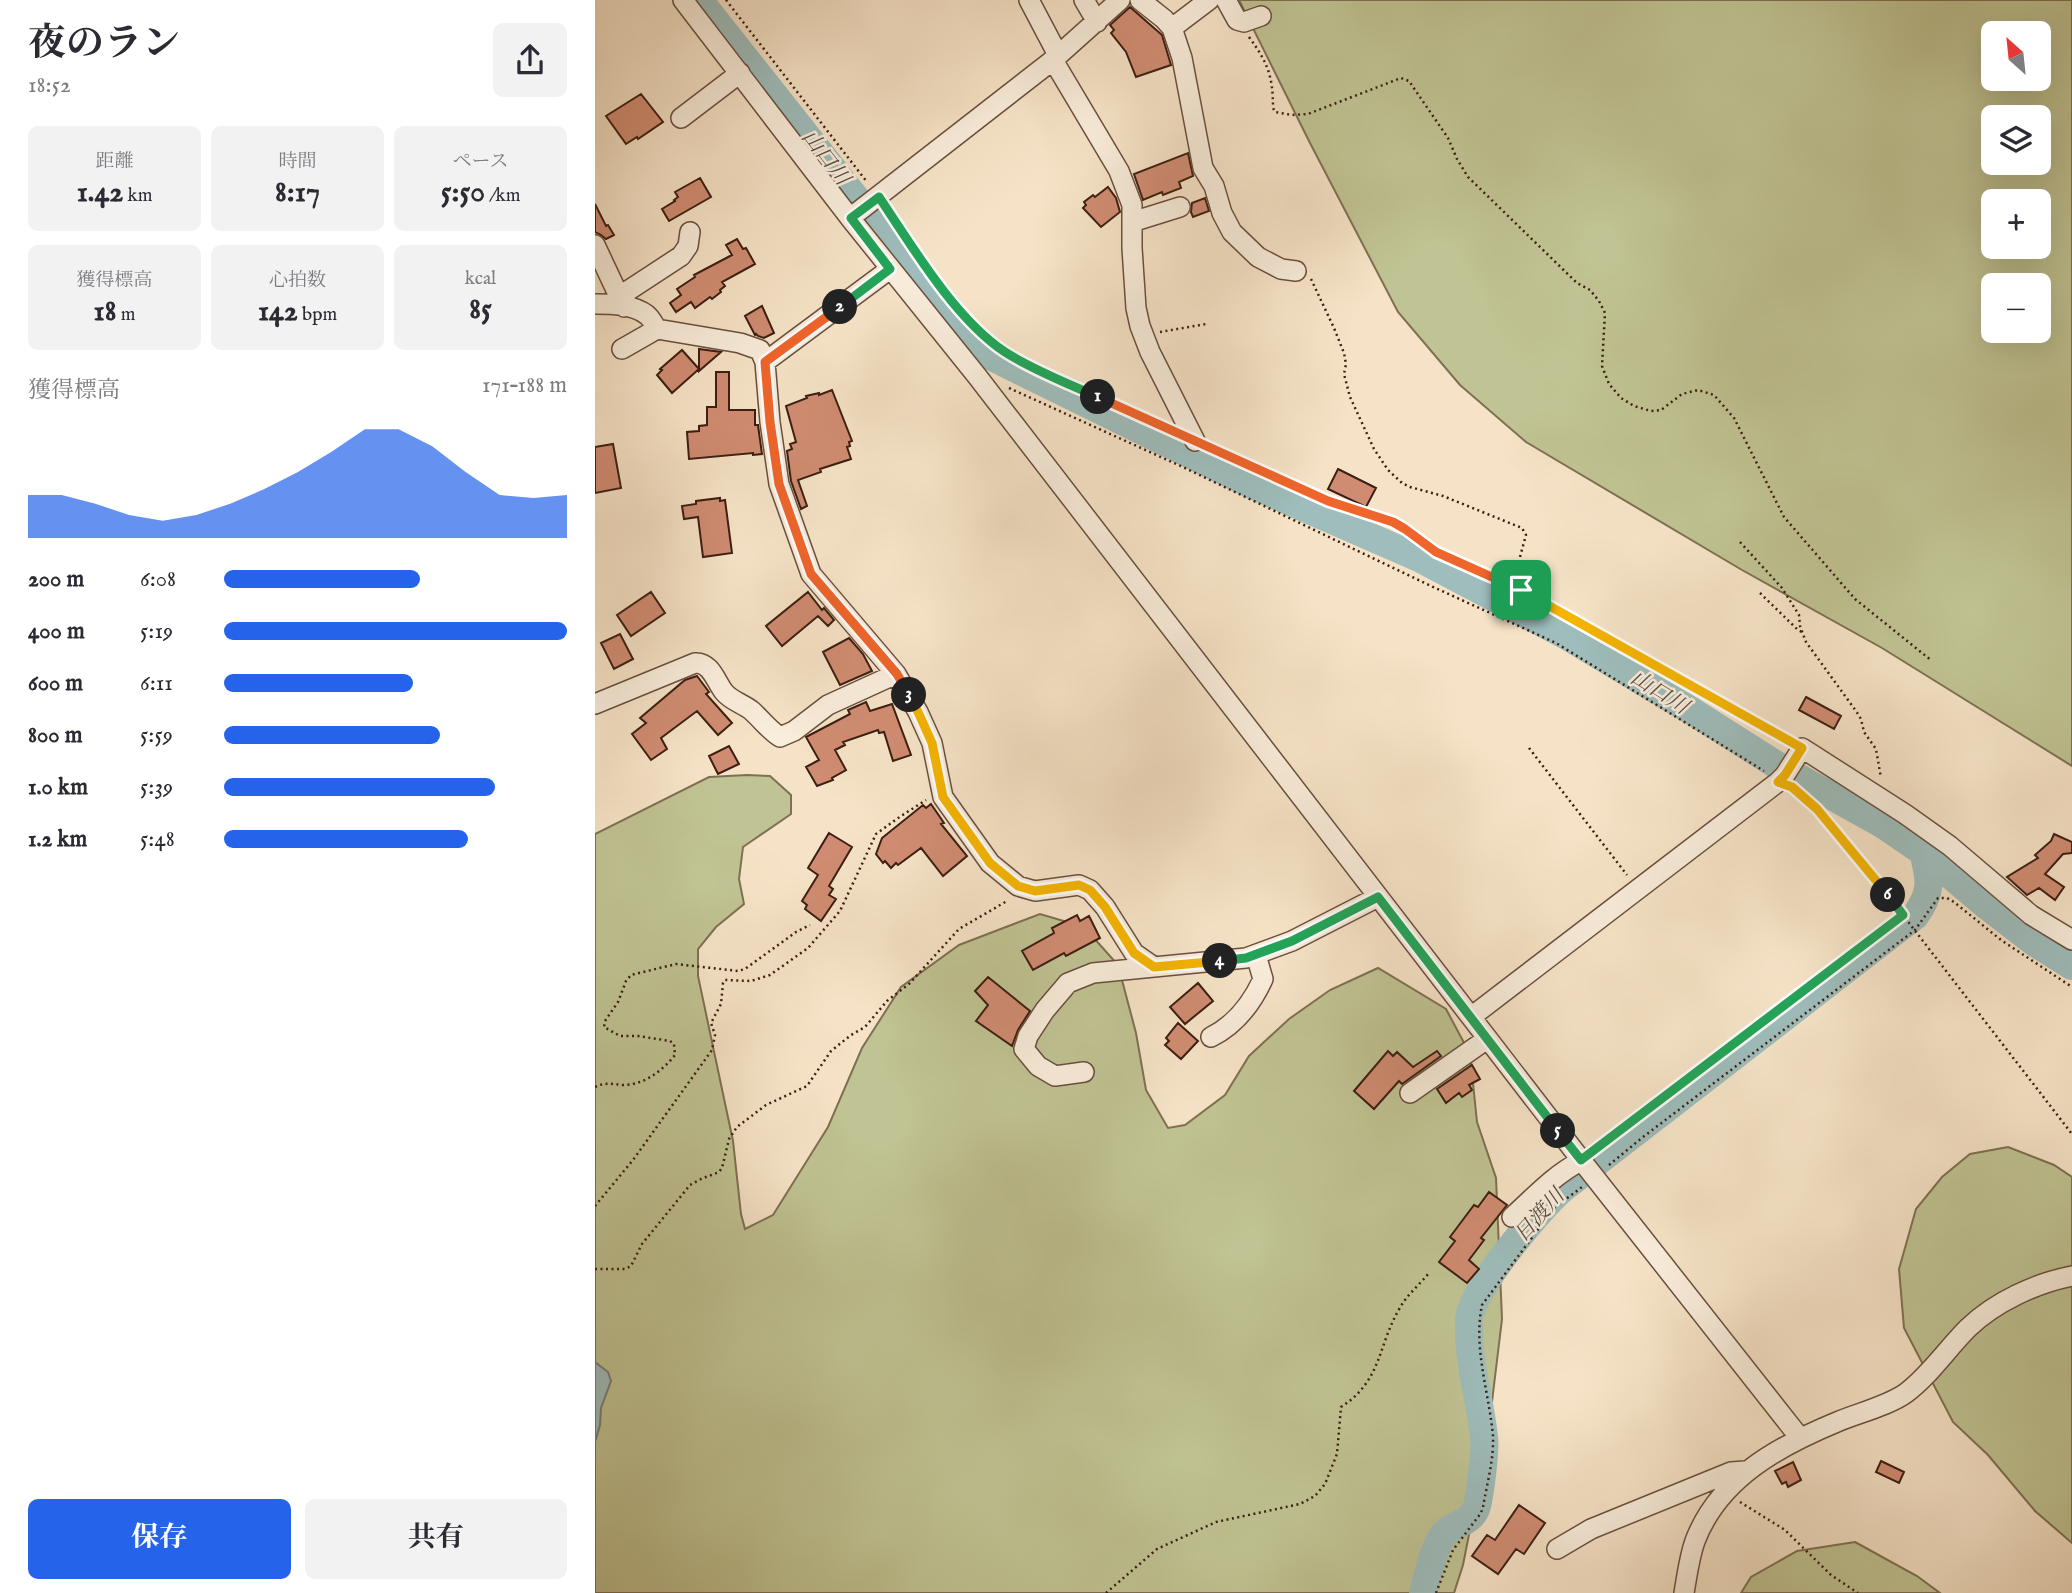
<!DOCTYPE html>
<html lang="ja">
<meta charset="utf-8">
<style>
body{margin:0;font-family:"IM FELL English","Noto Serif JP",serif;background:#f2f2f3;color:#2b2b33;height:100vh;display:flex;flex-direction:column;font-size:26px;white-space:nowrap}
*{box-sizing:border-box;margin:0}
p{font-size:23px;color:#7c7c81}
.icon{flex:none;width:38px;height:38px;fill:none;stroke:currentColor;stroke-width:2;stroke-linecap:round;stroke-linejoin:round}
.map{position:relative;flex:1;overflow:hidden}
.drawer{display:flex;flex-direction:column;background:#fff;width:595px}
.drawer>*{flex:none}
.needle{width:46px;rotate:333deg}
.buttons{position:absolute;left:1386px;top:21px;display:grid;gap:14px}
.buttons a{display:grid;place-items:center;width:70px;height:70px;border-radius:10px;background:#fff;box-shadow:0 7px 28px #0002;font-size:35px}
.pin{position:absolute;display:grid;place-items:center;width:60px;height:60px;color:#fff;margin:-30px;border-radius:14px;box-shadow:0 4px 10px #0006}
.km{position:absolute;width:35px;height:35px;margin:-18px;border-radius:50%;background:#222;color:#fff;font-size:19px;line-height:35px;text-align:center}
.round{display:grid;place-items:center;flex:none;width:74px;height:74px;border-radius:10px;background:#f2f2f3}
.overview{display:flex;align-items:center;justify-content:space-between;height:119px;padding:0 28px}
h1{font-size:38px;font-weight:700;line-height:52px}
.figures{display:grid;grid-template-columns:repeat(3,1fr);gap:10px;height:119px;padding:7px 28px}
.figures div{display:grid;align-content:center;border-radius:10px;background:#f2f2f3;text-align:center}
.figures b{font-size:30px;font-weight:700}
.figures small{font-size:19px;font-weight:400}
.figures p{font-size:19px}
.chart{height:196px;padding:14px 28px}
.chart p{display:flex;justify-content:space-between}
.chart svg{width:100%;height:126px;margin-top:7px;fill:#2563eb;opacity:.7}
.button{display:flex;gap:14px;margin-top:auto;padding:14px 28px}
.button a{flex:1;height:80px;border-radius:10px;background:#2563eb;color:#fff;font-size:28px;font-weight:700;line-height:80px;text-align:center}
.button a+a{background:#f2f2f3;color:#2b2b33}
ul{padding:0 28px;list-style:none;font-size:23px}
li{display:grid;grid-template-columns:112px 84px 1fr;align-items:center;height:52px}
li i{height:18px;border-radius:9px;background:#2563eb}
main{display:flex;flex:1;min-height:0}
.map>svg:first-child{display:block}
.green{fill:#c0c393;stroke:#7e7052;stroke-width:2;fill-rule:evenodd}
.water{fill:#9ebdbc;stroke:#777d78;stroke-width:2}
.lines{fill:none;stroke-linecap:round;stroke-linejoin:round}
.river{stroke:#9ebdbc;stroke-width:28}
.building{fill:#d08c72;stroke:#3c1e12;stroke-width:2}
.minor-casing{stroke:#6a4f3f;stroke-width:22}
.path{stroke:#3c1e12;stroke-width:2.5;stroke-dasharray:2 3.5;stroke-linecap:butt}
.minor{stroke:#f9eddb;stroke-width:19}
.split-1-casing{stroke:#fff;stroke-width:14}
.split-2-casing{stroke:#fff;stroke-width:14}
.split-3-casing{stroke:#fff;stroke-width:14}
.split-4-casing{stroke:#fff;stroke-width:14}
.split-5-casing{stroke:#fff;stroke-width:14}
.split-6-casing{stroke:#fff;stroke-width:14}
.split-7-casing{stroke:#fff;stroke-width:14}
.split-1{stroke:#f0652b;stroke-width:9}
.split-2{stroke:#22a559;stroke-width:9}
.split-3{stroke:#f0652b;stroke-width:9}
.split-4{stroke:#f5b400;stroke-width:9}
.split-5{stroke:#22a559;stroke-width:9}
.split-6{stroke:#22a559;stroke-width:9}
.split-7{stroke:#f5b400;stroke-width:9}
.labels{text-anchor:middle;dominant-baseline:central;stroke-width:5;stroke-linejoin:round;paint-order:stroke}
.water-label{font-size:21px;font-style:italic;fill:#594e45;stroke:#f9eddb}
</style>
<main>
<section class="drawer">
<div class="overview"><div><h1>夜のラン</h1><p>18:52</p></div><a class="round"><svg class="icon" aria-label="share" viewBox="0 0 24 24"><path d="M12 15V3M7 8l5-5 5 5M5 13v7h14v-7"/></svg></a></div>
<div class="figures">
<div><p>距離</p><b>1.42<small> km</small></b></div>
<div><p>時間</p><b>8:17</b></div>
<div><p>ペース</p><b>5:50<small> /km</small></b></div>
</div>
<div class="figures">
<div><p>獲得標高</p><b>18<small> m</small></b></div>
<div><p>心拍数</p><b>142<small> bpm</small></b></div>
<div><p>kcal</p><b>85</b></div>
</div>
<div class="chart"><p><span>獲得標高</span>171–188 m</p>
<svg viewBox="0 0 160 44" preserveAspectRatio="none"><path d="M0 44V29L10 29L20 32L30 36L40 38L50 36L60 32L70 27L80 21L90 14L100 6L110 6L120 12L130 21L140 29L150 30L160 29V44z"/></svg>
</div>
<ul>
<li><b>200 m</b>6:08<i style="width:57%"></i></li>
<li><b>400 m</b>5:19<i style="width:100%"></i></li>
<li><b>600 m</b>6:11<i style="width:55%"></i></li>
<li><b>800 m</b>5:59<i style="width:63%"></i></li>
<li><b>1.0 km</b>5:39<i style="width:79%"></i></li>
<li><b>1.2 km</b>5:48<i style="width:71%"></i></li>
</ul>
<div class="button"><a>保存</a><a>共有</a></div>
</section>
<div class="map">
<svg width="1477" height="1593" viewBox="0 0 1477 1593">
<rect width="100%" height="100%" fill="#f6e3c7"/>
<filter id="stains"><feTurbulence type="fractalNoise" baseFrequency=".00286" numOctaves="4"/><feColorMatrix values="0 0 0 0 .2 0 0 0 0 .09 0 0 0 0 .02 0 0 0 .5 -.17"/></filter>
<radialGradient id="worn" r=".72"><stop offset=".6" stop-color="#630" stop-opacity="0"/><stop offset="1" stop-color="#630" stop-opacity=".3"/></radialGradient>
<path class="green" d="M644,0H1477V766L1287,648L1147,570L931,442L865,385L803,312L715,143ZM1398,33H1444V79H1398ZM1398,117H1444V163H1398ZM1398,201H1444V247H1398ZM1398,285H1444V331H1398Z
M152,775L175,776L196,795V814L148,847L144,879L149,904L121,927L103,949V976L138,1141L146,1214L150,1229L178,1215L233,1127L267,1048L306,987L364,945L445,914L489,927L523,965L541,1033L551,1090L573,1128L590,1125L630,1095L654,1056L694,1019L735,990L783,968L851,1009L875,1054L882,1122L901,1178L907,1319L892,1443L868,1565L859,1593H0V834L114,777Z
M1413,1147L1459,1165L1477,1177V1543L1440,1511L1393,1455L1358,1422L1309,1328L1304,1269L1321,1209L1347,1177L1375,1154Z
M1260,1542L1322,1576L1345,1593H1146L1156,1577L1202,1551Z"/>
<path class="water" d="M0,1362L13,1372L16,1381L6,1408L5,1425L0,1442Z"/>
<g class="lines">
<path class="river" d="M104,0L350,311L375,338L397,357L657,485L826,559L970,635L1095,710L1188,769L1287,824L1328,852L1392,906L1440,943L1477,966
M828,1593C833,1575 837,1553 847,1537C855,1523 877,1525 882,1506C885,1494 891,1449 889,1437C885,1399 872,1359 874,1320C875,1291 943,1211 966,1190L1320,916C1338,892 1335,879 1328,852"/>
</g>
<path class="building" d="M535,7L567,35L576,65L541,77L531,52L516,33L519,30L515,25Z
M46,94L68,122L43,139L42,137L31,144L11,116Z
M593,153L598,176L584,182L586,188L568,195L567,192L548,200L539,174Z
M105,178L116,197L74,221L67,209L80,201L79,200L83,197L80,192Z
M513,187L521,198L525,212L506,227L488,208L491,205L489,202L498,195L500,197Z
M610,198L614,211L598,217L596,212L597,203Z
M0,204L11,226L13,225L19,235L11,239L6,235L0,232Z
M142,239L148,249L151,248L160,264L127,282L130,286L125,290L126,292L117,299L115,297L100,308L96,302L81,312L75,303L86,295L82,289L100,277L99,275L137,255L131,245Z
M167,306L179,333L169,338L163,336L161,334L160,335L150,316Z
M104,349L126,352L104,371Z
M87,350L104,369L77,393L62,375L67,370L65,369Z
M121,372H134V410H160V425H163L167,454L158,455V453L94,459L92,432L104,431V426L112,425V407H121Z
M237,390L257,441L254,442L255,446L252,447L256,459L225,469L226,472L203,480L212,506L206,509L196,481L192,451L197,449L195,444L201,442L191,406L212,398L211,396L224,393V395Z
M18,444L26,488L0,493V447Z
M743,469L781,488L771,507L733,489Z
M125,498V501L130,500L137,553L108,557L103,517L89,519L87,506L101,504V501Z
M56,592L70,613L36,636L22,615Z
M213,592L227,610L229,608L239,620L233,626L223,616L187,646L171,626Z
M25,634L38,659L19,669L6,643Z
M254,638L268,654L277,671L245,685L228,652Z
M102,676L114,692L111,694L137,723L123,735L102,711L66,738L72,749L56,760L37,734L51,723L45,718L90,680Z
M1211,697L1246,716L1239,729L1204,710Z
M271,702L275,711L297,704L316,755L298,761L289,732L284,733L283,730L248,742L250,745L240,750L251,770L237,778L238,780L222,786L211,767L224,760L211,737L255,714L253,710Z
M134,746L144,764L123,774L114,756Z
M336,804L349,823L346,824L372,856L348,876L326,848L303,865L301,863L296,868L290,861L288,863L281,854L287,838L328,805L331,808Z
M234,833L257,847L234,886L238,889L234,895L241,899L226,921L210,909L212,905L207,901L223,875L213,868Z
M1459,834L1477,842V853L1468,854L1450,874L1469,887L1460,900L1444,888L1432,895L1412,877L1443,858L1440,855L1456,841Z
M482,915L485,921L494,916L505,938L471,956L469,953L438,970L427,951L459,933L457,928Z
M393,977L435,1011L423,1030L417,1046L381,1021L393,1005L380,991Z
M603,983L618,1001L590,1024L575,1007Z
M583,1023L603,1041L586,1059L570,1045L574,1041L571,1038Z
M793,1051L798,1056L802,1052L818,1067L842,1051L846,1056L807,1084L804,1081L779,1109L759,1091Z
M877,1065L885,1079L874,1085L877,1090L867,1097L864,1093L851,1103L842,1089Z
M894,1192L912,1205L886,1238L889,1240L874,1260L884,1269L872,1283L844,1262L860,1241L855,1237L879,1205L883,1207Z
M1286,1461L1309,1472L1304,1483L1281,1472Z
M1198,1462L1206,1480L1193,1487L1191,1482L1187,1484L1180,1471Z
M924,1505L950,1523L929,1554L921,1549L903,1574L877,1556L892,1535L900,1540Z"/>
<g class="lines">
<defs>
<path id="minor" d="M88,0L255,218L382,376L990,1165L1205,1438
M434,0L463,55
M489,0L502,22
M545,0L569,19L577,28L587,58L608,168L619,186L627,213L637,232L663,257L686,269L701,271
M631,0L642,20L649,22L666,16
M577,28L614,0
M458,60L524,171L537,205V248L541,308L545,326L555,352L600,441
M86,118L145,73
M255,218L458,60L525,0
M537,222L585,207
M0,245L29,307L31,292L86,256L93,246L95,232
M0,304C16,304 38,304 52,315C56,318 59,325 62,329L145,343L165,350L170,362L175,422L184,484L216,574L301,674L323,712L337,743L348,797L395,863L423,886L440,891L484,885L495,890L510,907L539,953L559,967L651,958L697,941L783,897
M27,349L62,329
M170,362L295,269
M0,704L100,663C116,662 121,682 129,692C136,701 149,704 157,711C167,720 174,730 185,737L199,731L233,705L301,674
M876,1017L1183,782L1190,775L1207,748L1310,814L1355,846L1436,915L1477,940
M616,1037C640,1025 657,1003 668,979L661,955
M489,1072L460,1076L443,1066L429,1049L433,1036L450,1010L473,983L498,973L559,967
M815,1093L892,1039
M917,1217C939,1197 960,1174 986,1161
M962,1549L996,1529L1136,1472L1150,1471
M1089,1593C1092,1576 1094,1558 1100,1541C1124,1478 1184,1446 1242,1422C1263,1413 1293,1406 1311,1393C1335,1375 1352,1349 1373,1328C1400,1302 1441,1283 1477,1276"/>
</defs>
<use href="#minor" class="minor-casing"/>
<path class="path" d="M131,0L272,182
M654,37C673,63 678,76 678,108L680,112L697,115L713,114L806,78L814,81L853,138L862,159L873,177L982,283L995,290L1004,301L1010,313L1007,366L1014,384L1026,398L1039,406L1056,411L1066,410L1087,394L1103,390L1119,395L1139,418L1189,517L1260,599L1337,661
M292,210C323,255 365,323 411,352C432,365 456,375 478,385C510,400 542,415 575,430
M716,279L739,328L749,353L751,364L749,374L755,397L779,449L793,470L807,483L815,487L848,496L927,528L931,535L923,564L926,590
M565,332L611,324
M414,388L590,468L836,586L961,643L1169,771
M616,448L745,507L798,522L810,529L841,553L928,591L1192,740
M1145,542L1187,588L1204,615L1205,626L1211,642L1261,711L1266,719L1269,732L1281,749L1286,778
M1165,593L1203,630L1207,632
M934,748L1032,875
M1199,789L1222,809L1287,888L1477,1134
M0,1087C10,1082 17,1084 28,1085C49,1085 67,1071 80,1055L79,1044L75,1041L43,1036H25L9,1027L10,1021L23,1002L31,981L36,975L81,964L143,971L150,969L201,932L215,925
M999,1151L1308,915
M1014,1165L1048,1137L1320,930L1343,898H1352L1359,902L1406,940L1477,987
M0,1206L38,1160L117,1050L120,1035L116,1023L126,1004L128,983L130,980L156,981L175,975L213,948L245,911L281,834L306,816L331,800
M0,1269H30L36,1266L47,1244L95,1185L106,1179L124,1172L127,1168L134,1139L142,1127L171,1105L212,1086L236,1051L256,1035L270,1027L292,1001L314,984L364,929L412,901
M1145,1502L1190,1530L1236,1575L1263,1593
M511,1593L562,1549L621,1522L705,1504L720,1496L730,1484L742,1454L746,1407C788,1380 782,1345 806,1306C813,1294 825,1284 834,1273
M841,1593L858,1550L886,1513L888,1507C892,1484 899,1459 898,1436C894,1392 878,1348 887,1305L959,1208L987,1187"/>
<use href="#minor" class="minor"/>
</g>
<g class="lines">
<defs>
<path id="split-1" d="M503,397L733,501L798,522L810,529L841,552L926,590"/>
<path id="split-2" d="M245,307L295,269L256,218L284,197C317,246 360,319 410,352C438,370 472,383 503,397"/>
<path id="split-3" d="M245,307L170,362L175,422L184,484L216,574L302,674L314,695"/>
<path id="split-4" d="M314,695L323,712L337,743L348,797L395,863L423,886L440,891L484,885L495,890L510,907L539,953L559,967L625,961"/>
<path id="split-5" d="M625,961L651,958L697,941L783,897L963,1131"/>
<path id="split-6" d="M963,1131L986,1160L1308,915L1293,895"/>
<path id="split-7" d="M926,590L1207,748L1190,775L1183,782L1197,787L1222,809L1293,895"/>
</defs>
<use href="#split-1" class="split-1-casing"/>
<use href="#split-2" class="split-2-casing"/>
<use href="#split-3" class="split-3-casing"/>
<use href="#split-4" class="split-4-casing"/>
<use href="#split-5" class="split-5-casing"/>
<use href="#split-6" class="split-6-casing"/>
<use href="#split-7" class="split-7-casing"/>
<use href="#split-1" class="split-1"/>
<use href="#split-2" class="split-2"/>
<use href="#split-3" class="split-3"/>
<use href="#split-4" class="split-4"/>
<use href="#split-5" class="split-5"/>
<use href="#split-6" class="split-6"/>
<use href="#split-7" class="split-7"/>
</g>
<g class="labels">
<g class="water-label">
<text transform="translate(230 158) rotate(52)">山口川</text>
<text transform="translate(1064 693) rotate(32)">山口川</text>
<text transform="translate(945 1216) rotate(-48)">日渡川</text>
</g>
</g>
<rect width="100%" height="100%" filter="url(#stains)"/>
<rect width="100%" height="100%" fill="url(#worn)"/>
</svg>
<div class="buttons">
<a><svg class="needle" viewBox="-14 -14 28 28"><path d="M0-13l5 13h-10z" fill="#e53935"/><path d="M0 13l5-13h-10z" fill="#7c7c81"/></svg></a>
<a><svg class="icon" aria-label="layers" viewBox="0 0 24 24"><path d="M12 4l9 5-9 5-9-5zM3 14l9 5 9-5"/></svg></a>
<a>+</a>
<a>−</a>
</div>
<div class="pin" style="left:926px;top:590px;background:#1e9e55"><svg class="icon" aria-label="arrive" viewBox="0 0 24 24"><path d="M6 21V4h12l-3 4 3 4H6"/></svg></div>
<b class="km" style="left:503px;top:397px">1</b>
<b class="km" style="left:245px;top:307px">2</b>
<b class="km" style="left:314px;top:695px">3</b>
<b class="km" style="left:625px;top:961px">4</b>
<b class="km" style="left:963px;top:1131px">5</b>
<b class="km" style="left:1293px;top:895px">6</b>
</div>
</main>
